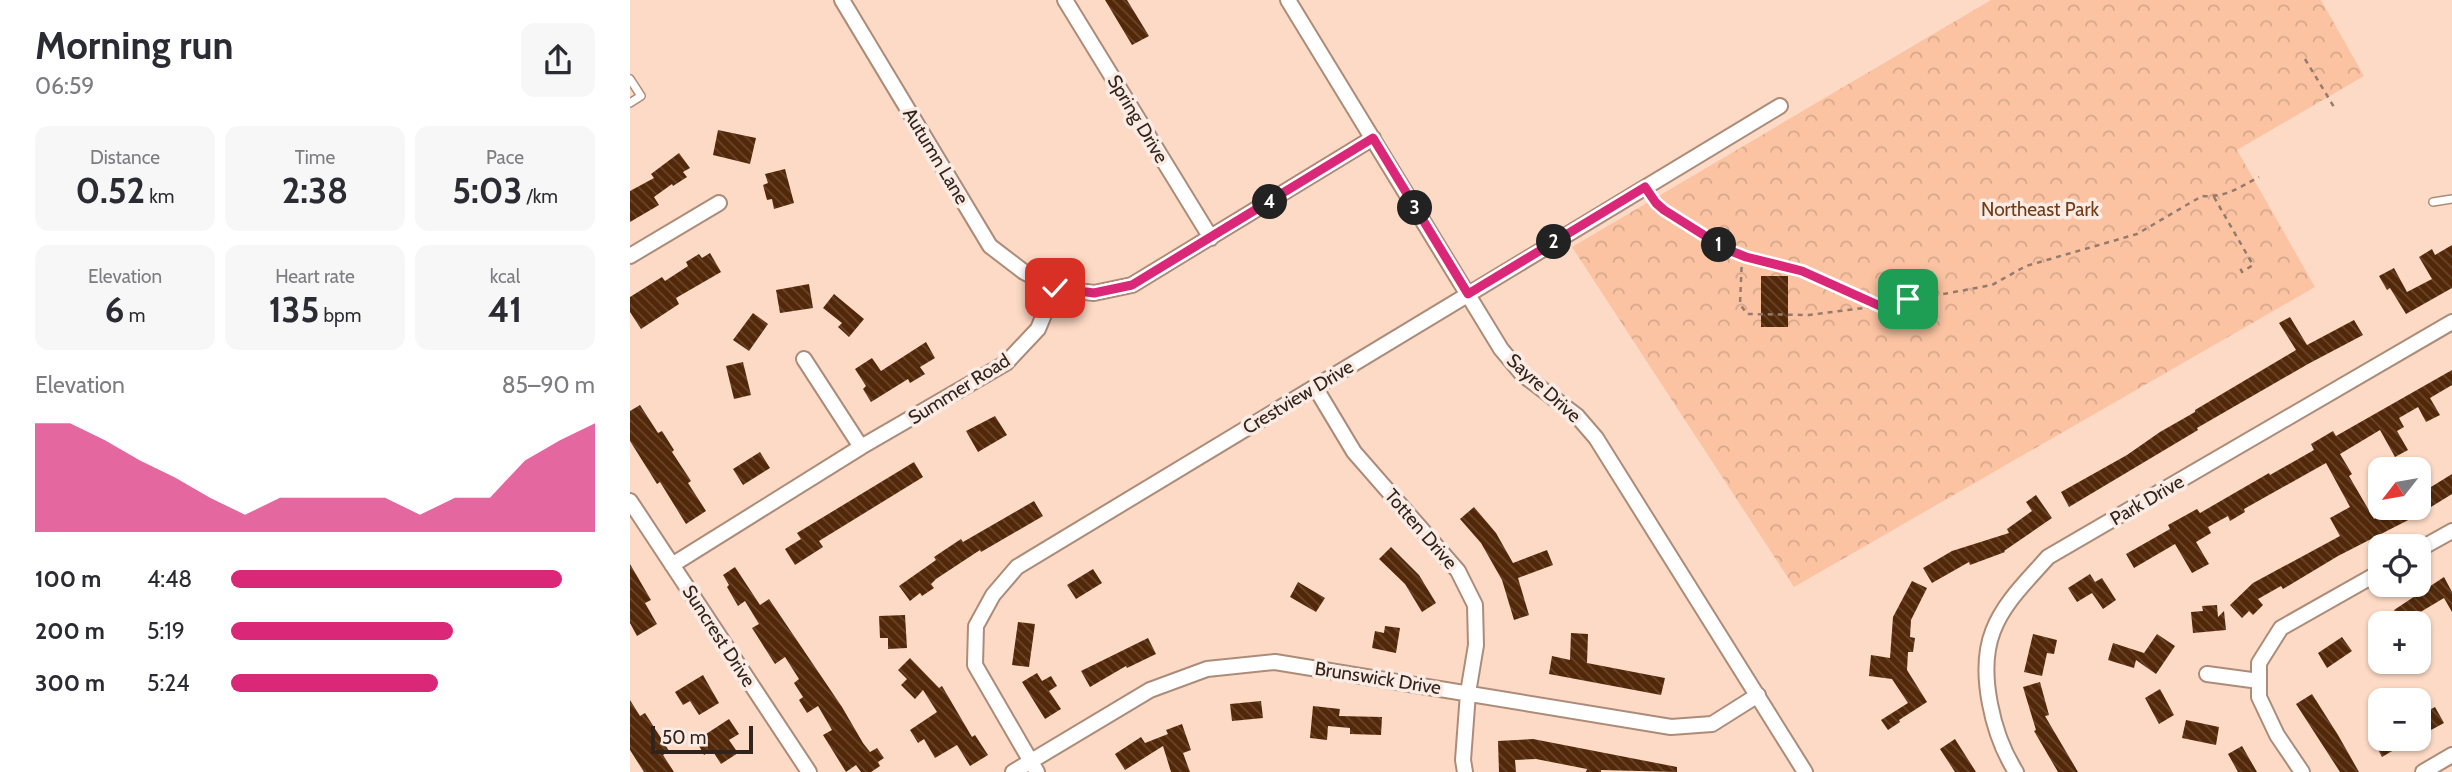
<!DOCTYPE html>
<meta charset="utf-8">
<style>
body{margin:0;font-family:Cabin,sans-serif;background:#f7f7f7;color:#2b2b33;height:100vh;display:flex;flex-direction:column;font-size:26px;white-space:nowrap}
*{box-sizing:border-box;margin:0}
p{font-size:23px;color:#7c7c81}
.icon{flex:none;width:38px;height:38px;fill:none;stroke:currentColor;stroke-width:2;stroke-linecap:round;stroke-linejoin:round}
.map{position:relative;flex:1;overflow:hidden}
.drawer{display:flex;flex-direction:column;background:#fff;width:630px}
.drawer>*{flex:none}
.needle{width:46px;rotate:239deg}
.controls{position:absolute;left:1738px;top:457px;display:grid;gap:14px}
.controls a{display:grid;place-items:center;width:63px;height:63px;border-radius:14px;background:#fff;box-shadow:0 2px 5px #0004;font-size:35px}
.scale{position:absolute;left:21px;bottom:18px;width:102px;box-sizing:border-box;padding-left:7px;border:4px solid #30241c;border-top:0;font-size:19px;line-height:24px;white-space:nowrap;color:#30241c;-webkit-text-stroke:5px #faece4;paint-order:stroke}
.pin{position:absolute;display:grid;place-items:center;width:60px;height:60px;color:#fff;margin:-30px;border-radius:14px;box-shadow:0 4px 10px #0006}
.km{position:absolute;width:35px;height:35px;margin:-18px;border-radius:50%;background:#222;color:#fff;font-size:19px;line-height:35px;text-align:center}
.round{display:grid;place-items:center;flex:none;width:74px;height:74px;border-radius:14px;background:#f7f7f7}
.summary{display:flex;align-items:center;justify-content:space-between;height:119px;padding:0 35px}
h1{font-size:38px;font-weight:700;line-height:52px}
.figures{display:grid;grid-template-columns:repeat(3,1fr);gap:10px;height:119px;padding:7px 35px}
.figures div{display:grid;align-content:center;border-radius:14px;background:#f7f7f7;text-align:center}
.figures b{font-size:35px;font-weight:700}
.figures small{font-size:19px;font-weight:400}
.figures p{font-size:19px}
.chart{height:196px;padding:14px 35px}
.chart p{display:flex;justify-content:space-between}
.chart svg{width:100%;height:126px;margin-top:7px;fill:#db2777;opacity:.7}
ul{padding:0 35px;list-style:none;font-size:23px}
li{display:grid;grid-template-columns:112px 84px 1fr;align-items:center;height:52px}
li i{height:18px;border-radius:9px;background:#db2777}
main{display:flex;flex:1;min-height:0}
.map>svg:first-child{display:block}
.park{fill:url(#park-crowns)}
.building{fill:url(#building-back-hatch)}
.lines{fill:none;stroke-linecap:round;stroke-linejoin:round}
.lane-casing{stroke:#ac8c79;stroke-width:10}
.street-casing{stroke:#ac8c79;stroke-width:18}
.path{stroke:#937c6d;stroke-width:2.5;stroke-dasharray:5 5;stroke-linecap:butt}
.lane{stroke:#fff;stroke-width:7}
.street{stroke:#fff;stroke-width:14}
.route-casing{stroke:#fff;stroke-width:14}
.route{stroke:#db2777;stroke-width:9}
.labels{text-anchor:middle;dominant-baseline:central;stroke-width:7;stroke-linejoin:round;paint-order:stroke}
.street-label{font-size:19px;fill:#30241c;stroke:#faece4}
.park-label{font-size:19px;fill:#723b13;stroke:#faece4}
</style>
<main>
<section class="drawer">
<div class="summary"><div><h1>Morning run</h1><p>06:59</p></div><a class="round"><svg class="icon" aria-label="share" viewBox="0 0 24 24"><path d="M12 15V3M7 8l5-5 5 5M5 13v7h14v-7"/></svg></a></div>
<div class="figures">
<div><p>Distance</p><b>0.52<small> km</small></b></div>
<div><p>Time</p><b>2:38</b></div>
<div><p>Pace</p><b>5:03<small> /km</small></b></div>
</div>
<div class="figures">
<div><p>Elevation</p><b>6<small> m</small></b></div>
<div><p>Heart rate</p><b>135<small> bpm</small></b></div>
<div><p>kcal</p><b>41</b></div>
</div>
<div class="chart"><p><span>Elevation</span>85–90 m</p>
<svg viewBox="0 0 160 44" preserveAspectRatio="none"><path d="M0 44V6L10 6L20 12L30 19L40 25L50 32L60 38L70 32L80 32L90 32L100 32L110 38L120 32L130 32L140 19L150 12L160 6V44z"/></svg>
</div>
<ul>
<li><b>100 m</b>4:48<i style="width:91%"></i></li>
<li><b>200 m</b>5:19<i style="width:61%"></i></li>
<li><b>300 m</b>5:24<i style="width:57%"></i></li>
</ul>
</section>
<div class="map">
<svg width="1822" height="772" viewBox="0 0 1822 772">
<defs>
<pattern id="park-crowns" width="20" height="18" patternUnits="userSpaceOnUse" patternTransform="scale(1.75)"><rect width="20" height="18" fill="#fbc3a2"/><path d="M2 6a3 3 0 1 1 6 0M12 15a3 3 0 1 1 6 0" fill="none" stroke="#d7a78b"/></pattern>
<pattern id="building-back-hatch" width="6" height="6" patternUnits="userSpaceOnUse" patternTransform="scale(1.75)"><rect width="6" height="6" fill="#522809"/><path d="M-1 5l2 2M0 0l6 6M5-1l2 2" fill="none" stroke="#68462d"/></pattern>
</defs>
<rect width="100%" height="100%" fill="#fddac5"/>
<path class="park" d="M1361,0H1691L1734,76L1607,150L1685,287L1164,587L942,247Z"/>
<path class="building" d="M475,0H497L519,36L502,45Z
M88,130L126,138L120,164L83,155Z
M49,153L60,168L53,172L57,177L43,186L42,184L24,197L29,205L0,222V191L24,178L21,174Z
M155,169L164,203L144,209L142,199L137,200L133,185L138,183L135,174Z
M1822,245V288L1776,314L1760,288L1757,290L1749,276L1764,268L1777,292L1802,279L1789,257L1802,249L1805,255Z
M80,253L91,272L46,298L49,304L11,329L0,312V297L32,277L35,281L58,266L56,262L69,254L72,258Z
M1131,276H1158V327H1131Z
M179,284L183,308L150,313L146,290Z
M204,294L234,319L219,337L208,327L212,323L193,308Z
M123,313L138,324L119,351L103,340Z
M1660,317L1677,345L1724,320L1733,335L1678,364L1567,428L1568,430L1439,507L1431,492L1497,455L1530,432L1565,412V410L1666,350L1649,323Z
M296,342L305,358L290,367L295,374L280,383L278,379L241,402L233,389L236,386L225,369L242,358L251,371Z
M113,362L121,395L104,399L96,366Z
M1822,370V385L1800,398L1810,415L1796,422L1788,407L1769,418L1774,427L1767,431L1778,450L1765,457L1750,430L1710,454L1722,474L1719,476L1744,519L1761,508H1788V495L1822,474V494L1788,515L1708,556L1653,589L1651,586L1628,599L1633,605L1623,615L1619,611L1612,618L1600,605L1623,583L1710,536L1700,518L1720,507L1696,463L1614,509L1615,512L1600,521L1598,516L1578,527L1581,533L1566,542L1579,564L1562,573L1545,544L1504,568L1496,554L1540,529L1538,525L1567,509L1570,513L1639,473L1640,475L1684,450L1681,444L1703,431L1706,436Z
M10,405L28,433L32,431L44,450L42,452L61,481L58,483L76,511L56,524L30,482L27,484L0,441V411Z
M365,416L377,435L348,452L336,431Z
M130,452L140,468L113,485L103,469Z
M284,462L293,477L189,541L193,547L165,565L155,549L171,539L167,533Z
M1406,495L1422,518L1374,551L1375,552L1340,565L1339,562L1302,583L1293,568L1322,551L1379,533L1377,529L1402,511L1396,502Z
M404,501L413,516L351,552L350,550L306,579L301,584L304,588L292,596L290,593L280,601L269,586L306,560L304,557L331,539L333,542Z
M844,507L866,533L883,563L917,550L923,565L888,578L899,615L884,620L872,580L851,543L830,519Z
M761,547L789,575L806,603L792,612L775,584L749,559Z
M0,564L21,600L15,603L27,624L7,636L0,623Z
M105,567L130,605L139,599L212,707L233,743L240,752L247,748L254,758L248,762L250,766L241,772H231L226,765L216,772L193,735L202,730L188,706L177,713L169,700L173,697L164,683L169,679L155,657L145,664L122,628L129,624L115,601L108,606L97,587L99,585L93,575Z
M463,569L472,583L446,599L437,585Z
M1460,574L1465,582L1472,578L1486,600L1473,609L1462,593L1447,602L1438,588Z
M1814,577L1822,592V612L1814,598L1772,623L1764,610Z
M1282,581L1297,588L1281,620L1280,637L1285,638L1283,652H1278L1277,670L1297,702L1269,720L1270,722L1258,730L1251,720L1278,703L1262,679L1239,676L1241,655L1260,658L1263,617Z
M668,582L695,598L686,612L660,597Z
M1587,605L1588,617L1594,611L1596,630L1563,633L1561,612L1573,611L1572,606Z
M275,615L277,648L258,649V638H250L249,616Z
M388,622L405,624L399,667L382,665Z
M755,626L770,628L766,653L742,648L745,631L754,633Z
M941,633L958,634L957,663L1035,678L1031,695L919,674L922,656L940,660Z
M1403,634L1427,640L1424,654L1417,653L1412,676L1394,672Z
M1527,634L1545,646L1526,674L1506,660L1504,668L1478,660L1483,643L1514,653Z
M1712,637L1722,651L1697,668L1688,653Z
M518,638L526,654L497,668L496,666L460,687L451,671Z
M280,658L309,688L312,686L342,737L345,735L358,755L340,766L327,745L305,758L294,739L288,743L280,730L307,712L293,690L285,699L271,685L277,679L268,670Z
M407,673L412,681L421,676L427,686L419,691L431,709L415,719L392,682Z
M73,675L89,703L69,715L60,701L53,705L45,692Z
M1410,682L1419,715L1415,716L1448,772H1428L1404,731L1406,730L1393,687Z
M1530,689L1544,715L1529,724L1515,698Z
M1682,694L1708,735L1729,772H1710L1666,704Z
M0,700L10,716L15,713L31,738L39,751L33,755L44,772H14L0,750Z
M631,701L633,718L602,721L600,704Z
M683,706L710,709L709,716L752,717L751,735L720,734V728L698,726L697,740L680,738Z
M1805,707L1814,723L1788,737V716Z
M99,719L109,734L99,740L108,753L91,764L82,750L74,755L68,744L76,740L73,736Z
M1556,720L1589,727L1586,745L1552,738Z
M552,724L561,750L553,753L560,772H541L533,746L495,770L485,754L511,737L515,743L538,734L536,730Z
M1742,738H1784L1752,757Z
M903,739L1047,767V772L971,770V772H956L957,769L906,759L885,760L886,772H869L868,741Z
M1325,739L1346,772H1325L1310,749Z
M1612,746L1627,772H1608L1598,754Z"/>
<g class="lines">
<defs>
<path id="lane" d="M0,79L11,96L0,103
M1803,202L1822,199"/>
<path id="street" d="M212,0L360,246L394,272L425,288
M435,0L581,238
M658,0L871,349L892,374L947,416L966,438L1175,772
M0,256L89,203
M174,359L231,447
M685,387L724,452L828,571L845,605L846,645L838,693L833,760L835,772
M0,501L179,772
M1788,550L1822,531
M42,565L231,447L376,363L408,329L425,288L464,293L502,285L743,138
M1577,674L1629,681
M383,772L520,690L577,669L645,662L1041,727L1082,724L1128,695
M407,772L345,665L346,626L363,595L387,567L1150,106
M1386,772C1363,736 1347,672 1363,631C1374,602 1398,580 1418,557L1822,322
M1672,772L1647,735L1629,697V663L1651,628L1750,572
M1793,772L1822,755"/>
</defs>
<use href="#lane" class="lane-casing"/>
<use href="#street" class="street-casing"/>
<path class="path" d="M1675,59L1704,107
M1022,197L1046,219L1096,249L1116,257L1172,271L1249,306L1362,285L1396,266L1507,234L1572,196C1595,198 1610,187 1629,177
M1584,197L1623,265L1612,272L1610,268
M1112,257L1110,304L1117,314L1179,315L1249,306
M1269,281L1278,299"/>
<use href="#lane" class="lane"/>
<use href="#street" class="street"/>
</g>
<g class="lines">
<defs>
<path id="route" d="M425,288L464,293L502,285L743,138L838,294L1015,187L1026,203L1034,210L1096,249L1116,257L1172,271L1250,306L1278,299"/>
</defs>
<use href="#route" class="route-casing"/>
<use href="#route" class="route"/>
</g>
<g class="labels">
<g class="street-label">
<text transform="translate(508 119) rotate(59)">Spring Drive</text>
<text transform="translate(306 156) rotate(59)">Autumn Lane</text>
<text transform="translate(914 388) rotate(42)">Sayre Drive</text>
<text transform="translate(329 389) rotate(-32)">Summer Road</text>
<text transform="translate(668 397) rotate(-31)">Crestview Drive</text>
<text transform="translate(1517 500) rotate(-30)">Park Drive</text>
<text transform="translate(791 529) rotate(49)">Totten Drive</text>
<text transform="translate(89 636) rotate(57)">Suncrest Drive</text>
<text transform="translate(748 678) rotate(9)">Brunswick Drive</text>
</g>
<g class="park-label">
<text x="1410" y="209">Northeast Park</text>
</g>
</g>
</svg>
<div class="controls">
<a><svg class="needle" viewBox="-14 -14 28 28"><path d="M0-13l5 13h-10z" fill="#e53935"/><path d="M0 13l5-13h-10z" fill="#7c7c81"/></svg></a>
<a><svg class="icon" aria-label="locate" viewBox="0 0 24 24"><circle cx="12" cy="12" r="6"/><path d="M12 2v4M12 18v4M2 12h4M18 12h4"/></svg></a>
<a>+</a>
<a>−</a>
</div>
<div class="scale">50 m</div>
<div class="pin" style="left:1278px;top:299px;background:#1e9e55"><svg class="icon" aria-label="arrive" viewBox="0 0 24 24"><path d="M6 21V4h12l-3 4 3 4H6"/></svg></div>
<div class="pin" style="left:425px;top:288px;background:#d93025"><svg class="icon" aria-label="check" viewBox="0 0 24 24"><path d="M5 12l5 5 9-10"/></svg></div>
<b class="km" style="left:1089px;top:245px">1</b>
<b class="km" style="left:924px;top:242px">2</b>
<b class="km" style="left:785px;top:208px">3</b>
<b class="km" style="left:640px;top:202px">4</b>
</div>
</main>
